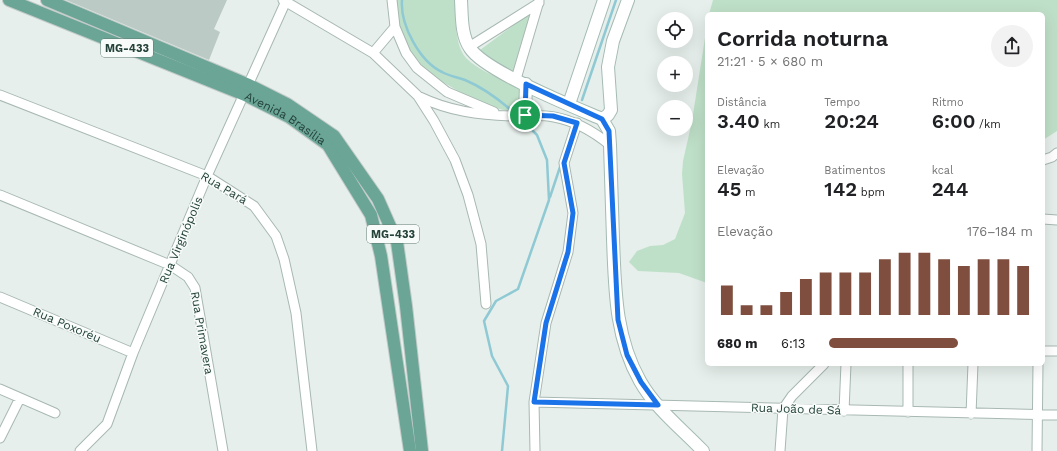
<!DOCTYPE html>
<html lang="pt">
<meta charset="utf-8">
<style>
body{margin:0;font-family:"Work Sans",sans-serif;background:#f2f2f2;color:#202124;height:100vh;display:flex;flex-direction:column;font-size:15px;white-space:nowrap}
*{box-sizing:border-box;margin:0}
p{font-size:13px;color:#757577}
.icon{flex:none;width:22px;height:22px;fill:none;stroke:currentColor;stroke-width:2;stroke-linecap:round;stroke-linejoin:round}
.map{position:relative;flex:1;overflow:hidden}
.sheet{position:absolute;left:705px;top:12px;width:340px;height:354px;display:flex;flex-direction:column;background:#fff;border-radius:6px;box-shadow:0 4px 16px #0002}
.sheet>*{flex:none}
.fabs{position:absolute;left:657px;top:12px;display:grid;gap:8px}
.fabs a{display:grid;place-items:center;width:36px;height:36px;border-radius:50%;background:#fff;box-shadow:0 4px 16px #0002;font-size:20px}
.pin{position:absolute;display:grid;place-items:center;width:34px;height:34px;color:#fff;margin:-17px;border:2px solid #fff;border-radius:50%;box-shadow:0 1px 4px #0007}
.round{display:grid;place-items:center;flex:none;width:42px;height:42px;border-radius:21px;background:#f2f2f2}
.head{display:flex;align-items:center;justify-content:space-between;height:68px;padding:0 12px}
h1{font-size:22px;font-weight:600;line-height:30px}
.stats{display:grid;grid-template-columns:repeat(3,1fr);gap:6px;height:68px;padding:4px 12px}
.stats div{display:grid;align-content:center}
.stats b{font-size:20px;font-weight:600}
.stats small{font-size:11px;font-weight:400}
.stats p{font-size:11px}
.chart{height:112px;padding:8px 12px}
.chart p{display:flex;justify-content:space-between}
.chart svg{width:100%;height:72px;margin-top:4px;stroke:#7f4e3f;stroke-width:6}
ul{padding:0 12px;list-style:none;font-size:13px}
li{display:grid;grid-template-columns:64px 48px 1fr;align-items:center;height:30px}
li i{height:10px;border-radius:5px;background:#7f4e3f}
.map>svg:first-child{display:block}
.green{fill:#bfe0c8}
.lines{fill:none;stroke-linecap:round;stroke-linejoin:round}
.stream{stroke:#8ec9d4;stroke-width:2.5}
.building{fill:#bbcac4}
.street-casing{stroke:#a8b8b2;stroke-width:11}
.secondary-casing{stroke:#a4bbb3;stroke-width:14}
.primary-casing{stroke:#c2cac8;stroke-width:14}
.street{stroke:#fff;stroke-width:9}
.secondary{stroke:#fff;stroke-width:12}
.primary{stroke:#6aa596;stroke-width:12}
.route-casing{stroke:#fff;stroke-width:8}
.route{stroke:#1a73e8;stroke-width:5}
.labels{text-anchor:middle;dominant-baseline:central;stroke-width:3;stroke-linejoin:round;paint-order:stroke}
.shield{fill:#f7fbf9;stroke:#637a73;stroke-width:1}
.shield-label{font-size:11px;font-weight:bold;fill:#24423a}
.street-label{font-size:12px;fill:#24423a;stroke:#f7fbf9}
</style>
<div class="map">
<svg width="1057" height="451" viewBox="0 0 1057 451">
<rect width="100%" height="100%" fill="#e6efeb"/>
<path class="green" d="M396,0H455C456,17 454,44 466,58C479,71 502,79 518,87L523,92L520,110C502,119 430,78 417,62C409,54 400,39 397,28C395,19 396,9 396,0Z
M713,0H1057V131L1043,140V14H709Z
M535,9L515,75L476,53Z
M707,25V283L679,273L638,271L629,262L637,251L650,246L663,245L675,239L685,213L682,174L683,161L692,121Z"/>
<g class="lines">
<path class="stream" d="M402,0C400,24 419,61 442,72C449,76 457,77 465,80C482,87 497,98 511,110
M582,100L616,0
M550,197L561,164
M502,451L508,386L492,356L484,321L496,301L518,289L549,200L547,160L537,135L520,118"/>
</g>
<path class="building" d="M66,0H227L214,29L220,32L209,60Z"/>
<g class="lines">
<defs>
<path id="street" d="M283,0L373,53L418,96L434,121L455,160L468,195L481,244L486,304
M392,0L395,27L406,53L417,68L447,92L494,112
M469,47L539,3
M373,53L395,27
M516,79L539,1
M0,95L207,176L254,206L276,236L284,259L296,313L312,451
M420,97C449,111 479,115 511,116C525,116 540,114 554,117C576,121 593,131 610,145
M1043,160L1052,157L1057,153
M0,195L170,265L188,277L195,288L223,451
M1043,219L1057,220
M0,297L133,353
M1043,351H1057
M0,389L55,413
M534,402L1057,415
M844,411L846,364
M908,412V364
M971,414L973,364
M0,438L20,398
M80,451L107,424L133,353L207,176L286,1
M535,451L534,402L546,323L568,252L573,213L564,163L577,123
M780,451L783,409L792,396L824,364
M1037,451L1038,364"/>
<path id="secondary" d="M461,0C462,16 461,35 470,48C484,71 574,107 602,119
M569,104L604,0
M525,115L526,84
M602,119L609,131L610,145C611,176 612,208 613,239C615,289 615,337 640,381C655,408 682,429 703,451
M602,119L608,115L611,110L608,67L613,41L628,0"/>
<g id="primary">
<path id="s1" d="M9,0L245,95L289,117L328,145L371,215L381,256L410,451"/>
<path d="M47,0L249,85L287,104L334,136L378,199L397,242L406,306L422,451"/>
</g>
</defs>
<use href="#street" class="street-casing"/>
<use href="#secondary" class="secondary-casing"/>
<use href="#primary" class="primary-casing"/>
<use href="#street" class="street"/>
<use href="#secondary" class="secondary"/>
<use href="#primary" class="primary"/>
</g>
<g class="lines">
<defs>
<path id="route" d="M526,84L602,119L609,131L618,320L627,355L641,382L658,405L534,402L546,323L568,252L573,213L564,163L577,123L553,116L525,115Z"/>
</defs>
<use href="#route" class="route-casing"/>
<use href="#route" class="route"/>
</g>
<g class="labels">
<g class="shield">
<rect x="101" y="39" width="52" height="18" rx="3"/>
<rect x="367" y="225" width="52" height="18" rx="3"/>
</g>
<g class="shield-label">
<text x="127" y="48">MG-433</text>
<text x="393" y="234">MG-433</text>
</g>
<g class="street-label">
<text stroke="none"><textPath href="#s1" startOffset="301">Avenida Brasília</textPath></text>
<text transform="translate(224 188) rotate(31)">Rua Pará</text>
<text transform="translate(181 240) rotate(-67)">Rua Virginópolis</text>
<text transform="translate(67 325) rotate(23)">Rua Poxoréu</text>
<text transform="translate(202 333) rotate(80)">Rua Primavera</text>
<text transform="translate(796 409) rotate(2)">Rua João de Sá</text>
</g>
</g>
</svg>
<div class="fabs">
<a><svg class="icon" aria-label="locate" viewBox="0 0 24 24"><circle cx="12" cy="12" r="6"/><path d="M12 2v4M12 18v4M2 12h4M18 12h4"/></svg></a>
<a>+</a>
<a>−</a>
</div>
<div class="pin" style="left:525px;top:115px;background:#1e9e55"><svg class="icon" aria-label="arrive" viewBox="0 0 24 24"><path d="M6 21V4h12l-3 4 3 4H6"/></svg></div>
<section class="sheet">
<div class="head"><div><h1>Corrida noturna</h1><p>21:21 · 5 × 680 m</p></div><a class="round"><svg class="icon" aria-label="share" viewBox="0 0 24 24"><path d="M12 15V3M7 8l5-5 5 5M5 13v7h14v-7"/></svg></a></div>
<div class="stats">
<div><p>Distância</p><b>3.40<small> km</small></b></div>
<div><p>Tempo</p><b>20:24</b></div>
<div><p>Ritmo</p><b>6:00<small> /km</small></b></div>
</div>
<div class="stats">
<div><p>Elevação</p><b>45<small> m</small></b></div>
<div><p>Batimentos</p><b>142<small> bpm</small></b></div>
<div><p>kcal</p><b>244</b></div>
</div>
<div class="chart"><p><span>Elevação</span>176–184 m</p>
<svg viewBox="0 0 160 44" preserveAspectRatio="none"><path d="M5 44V26M15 44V38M25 44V38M35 44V30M45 44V22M55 44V18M65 44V18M75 44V18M85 44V10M95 44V6M105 44V6M115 44V10M125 44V14M135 44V10M145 44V10M155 44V14"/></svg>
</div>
<ul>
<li><b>680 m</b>6:13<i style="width:63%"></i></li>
</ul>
</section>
</div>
